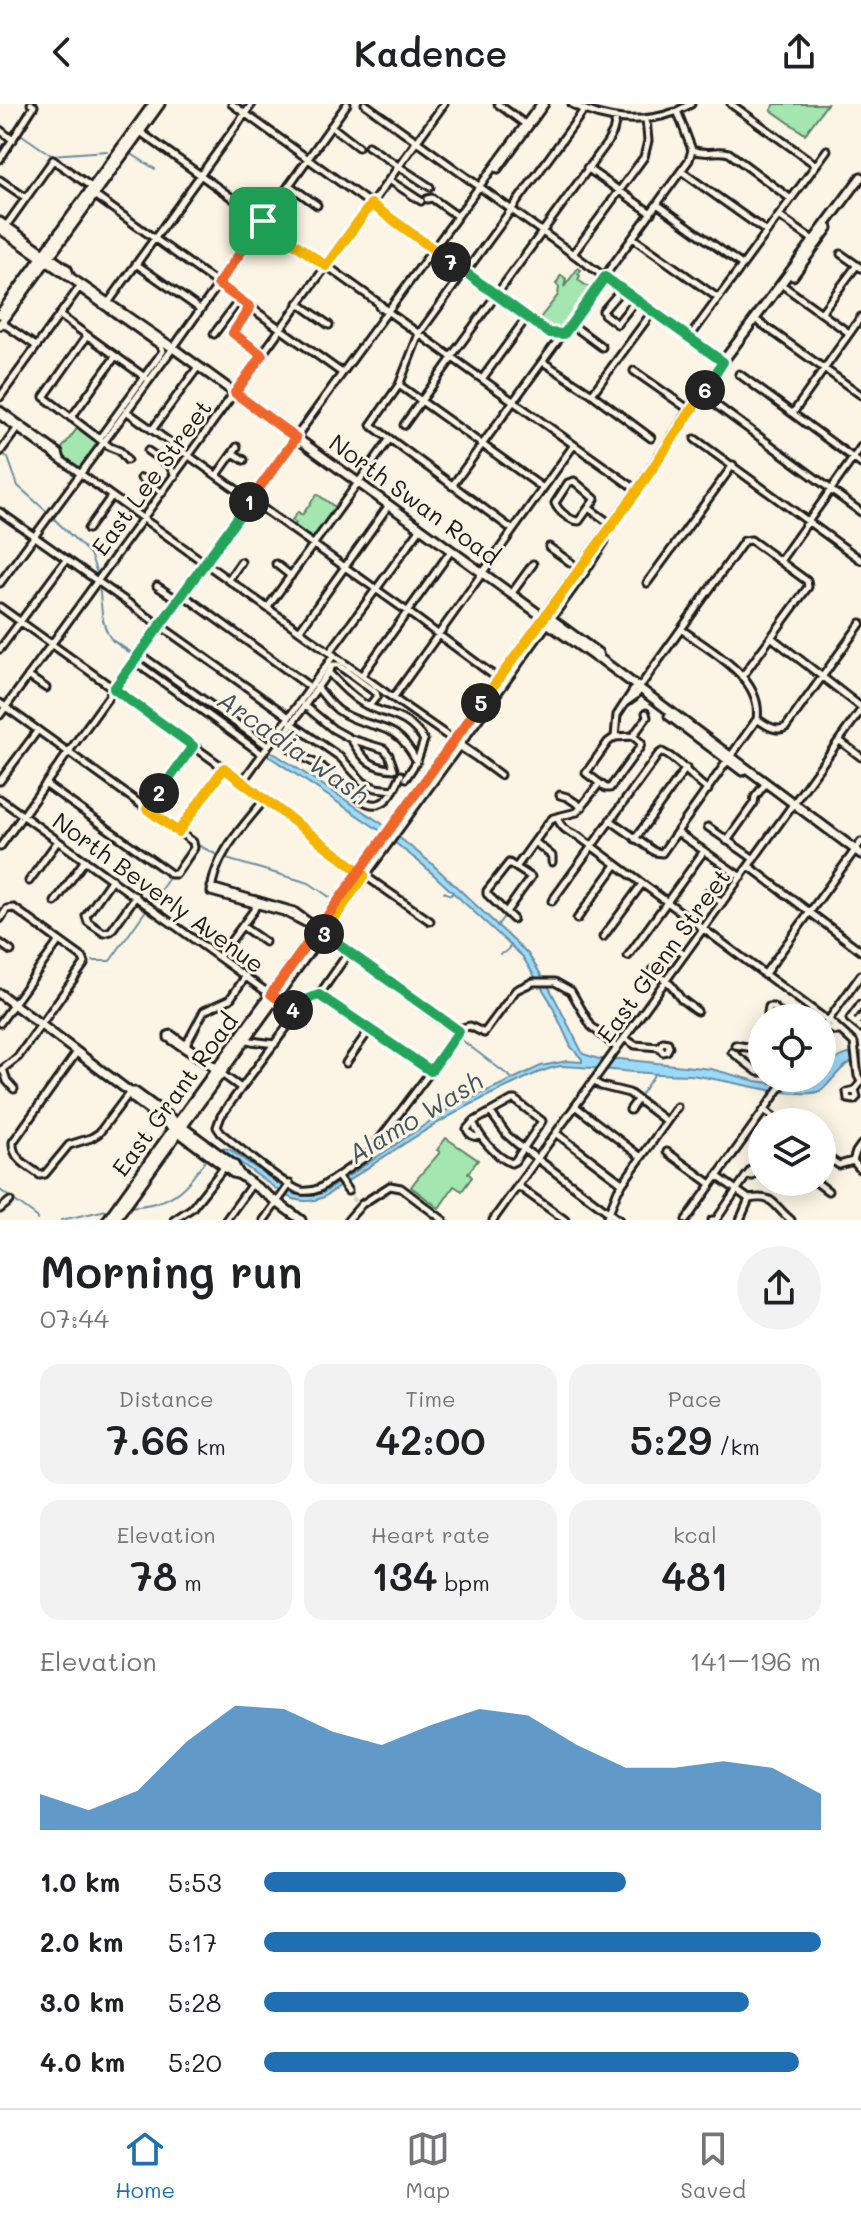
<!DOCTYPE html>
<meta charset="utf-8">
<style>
body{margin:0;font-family:Mali,sans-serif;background:#f2f2f2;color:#202124;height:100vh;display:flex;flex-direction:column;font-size:30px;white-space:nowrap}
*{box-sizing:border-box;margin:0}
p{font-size:26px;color:#757577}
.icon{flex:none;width:44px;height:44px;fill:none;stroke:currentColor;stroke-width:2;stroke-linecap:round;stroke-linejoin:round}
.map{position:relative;height:1116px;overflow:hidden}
.panel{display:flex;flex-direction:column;background:#fff;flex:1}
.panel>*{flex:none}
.fabs{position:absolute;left:748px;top:900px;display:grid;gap:16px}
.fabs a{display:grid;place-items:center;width:88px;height:88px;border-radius:50%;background:#fff;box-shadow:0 4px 20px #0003;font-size:40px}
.pin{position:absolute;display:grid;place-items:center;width:68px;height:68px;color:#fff;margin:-34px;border-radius:16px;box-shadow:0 4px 12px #0006}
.km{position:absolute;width:40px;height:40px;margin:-20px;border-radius:50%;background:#222;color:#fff;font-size:22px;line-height:40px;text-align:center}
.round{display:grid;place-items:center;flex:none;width:84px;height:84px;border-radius:42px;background:#f2f2f2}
.headline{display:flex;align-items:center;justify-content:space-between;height:136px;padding:0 40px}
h1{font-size:44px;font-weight:600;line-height:60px}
.stats{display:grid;grid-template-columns:repeat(3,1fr);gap:12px;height:136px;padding:8px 40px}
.stats div{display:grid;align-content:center;border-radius:20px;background:#f2f2f2;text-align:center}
.stats b{font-size:40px;font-weight:600}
.stats small{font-size:22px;font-weight:400}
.stats p{font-size:22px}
.chart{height:224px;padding:16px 40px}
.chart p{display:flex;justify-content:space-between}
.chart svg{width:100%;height:144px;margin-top:8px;fill:#1f6fb2;opacity:.7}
ul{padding:0 40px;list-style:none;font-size:26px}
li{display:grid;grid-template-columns:128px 96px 1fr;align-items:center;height:60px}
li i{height:20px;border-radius:10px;background:#1f6fb2}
header{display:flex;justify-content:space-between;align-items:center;height:104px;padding:0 40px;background:#fff;font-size:36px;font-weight:600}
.tabs{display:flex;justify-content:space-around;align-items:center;height:112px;border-top:2px solid #e0e0e0;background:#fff;font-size:22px;color:#757577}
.tabs a{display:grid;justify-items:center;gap:4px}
.tabs .selected{color:#1f6fb2}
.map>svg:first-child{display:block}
.green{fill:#a3e6b0;stroke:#608166;stroke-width:2}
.water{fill:#9adbfc;stroke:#688fa2;stroke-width:2}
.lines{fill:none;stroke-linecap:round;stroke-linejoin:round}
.stream{stroke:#688fa2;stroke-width:2}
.minor-tunnel{stroke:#dad4c7;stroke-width:5;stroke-dasharray:5 2.5;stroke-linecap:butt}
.minor-casing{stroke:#1c1c1c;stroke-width:11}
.major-casing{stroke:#1c1c1c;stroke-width:13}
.minor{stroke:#fcf5e5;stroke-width:5}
.major{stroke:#fcf5e5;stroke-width:7}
.split-1-casing{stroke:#fff;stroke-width:16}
.split-2-casing{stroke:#fff;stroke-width:16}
.split-3-casing{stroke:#fff;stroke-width:16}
.split-4-casing{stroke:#fff;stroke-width:16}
.split-5-casing{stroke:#fff;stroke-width:16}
.split-6-casing{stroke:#fff;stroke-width:16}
.split-7-casing{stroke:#fff;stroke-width:16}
.split-8-casing{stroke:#fff;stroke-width:16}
.split-1{stroke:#f0652b;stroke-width:10}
.split-2{stroke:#22a559;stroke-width:10}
.split-3{stroke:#f5b400;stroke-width:10}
.split-4{stroke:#22a559;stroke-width:10}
.split-5{stroke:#f0652b;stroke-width:10}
.split-6{stroke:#f5b400;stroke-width:10}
.split-7{stroke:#22a559;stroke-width:10}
.split-8{stroke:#f5b400;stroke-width:10}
.labels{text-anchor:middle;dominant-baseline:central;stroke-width:6;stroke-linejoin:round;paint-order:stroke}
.street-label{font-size:24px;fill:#1c1c1c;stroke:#fcf5e5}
.water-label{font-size:26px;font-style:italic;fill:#42555f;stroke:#fcf5e5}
</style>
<header><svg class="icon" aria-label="back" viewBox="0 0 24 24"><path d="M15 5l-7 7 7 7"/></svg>Kadence<svg class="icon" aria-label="share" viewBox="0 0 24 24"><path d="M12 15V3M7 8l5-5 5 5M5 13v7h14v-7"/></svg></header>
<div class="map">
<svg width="861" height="1116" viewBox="0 0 861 1116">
<rect width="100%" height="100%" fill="#fcf5e5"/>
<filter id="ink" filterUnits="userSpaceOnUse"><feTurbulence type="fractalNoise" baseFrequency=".0125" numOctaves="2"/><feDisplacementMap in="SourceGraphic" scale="16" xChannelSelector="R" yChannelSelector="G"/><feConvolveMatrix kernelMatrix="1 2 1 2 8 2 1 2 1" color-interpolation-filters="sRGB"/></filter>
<g filter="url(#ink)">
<path class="green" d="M775,0H827L805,30L771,6Z
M578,164L581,166L578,170L580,172L578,176L591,185L562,225L557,226L558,224L554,225L540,214L558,191L559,183L556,180L561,171L566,175L564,183Z
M79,322L101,338L80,366L63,354L60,347Z
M317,390L335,403L312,435L294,422L296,419L292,416L298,408L302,411Z
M446,1034L478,1056L468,1069L472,1073L462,1087L454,1082L439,1104L411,1083C421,1068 430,1061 440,1048L437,1046Z"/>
<path class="water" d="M112,536L168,572L272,648L381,719L431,759L528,850L550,885L583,950L599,955H620L711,965L756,977L800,983L811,981L819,974H822C828,957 843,949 861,948V956C837,957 831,988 812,989C771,991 731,976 690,971C676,970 661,971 647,969C618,967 590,963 561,962C543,965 526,974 509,982C443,1011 384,1053 324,1093C310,1099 300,1098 286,1092L220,1044L229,1045L290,1088C302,1094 311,1092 323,1089L450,1004L541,962L567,957L582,958V955L571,943L550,897L522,852L423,761L379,726L255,643Z"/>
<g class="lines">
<path class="stream" d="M19,29L51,51L107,47
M130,49L155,65
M1,348L8,354L18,382L45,406L90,450L98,472
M99,482C102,500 100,523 113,537
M198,741L223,754L309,779L334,796
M444,788L451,791L453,788
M497,822L505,811
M500,850L506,848L511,841
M93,857H110L169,774
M397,889L401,892
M404,894L415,902
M418,905L432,916
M435,918L454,930
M459,934L513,975
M639,993L654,971
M794,1078L796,1089
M0,1086L37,1113V1116
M129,1103C172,1100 183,1088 207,1054
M61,1116L111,1105"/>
<path class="minor-tunnel" d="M348,1087L357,1100"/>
<defs>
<path id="minor" d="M232,0L549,229L564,230
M365,0L724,259
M498,0L525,20
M572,0C605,17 641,20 675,8
M731,0L816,61
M679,6L691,0
M678,9L692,46
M331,22L358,43
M0,26L13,36
M139,27L380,200L387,207L379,203L378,199
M368,42L430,83
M692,46C708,52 715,45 729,49L791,95
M0,55L34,2L31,0
M494,63L498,65L545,0
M587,64L651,109
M681,67L767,128
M0,76L26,94
M389,76L421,97
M289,81L317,101
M94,91L342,269
M427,95L432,94L457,112
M657,100L742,161
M779,112L813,136
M6,122L53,56L93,84
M633,134L718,194
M573,150L644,53L648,37L646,15
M841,150L861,164
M136,160L200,205
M465,169L584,6
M785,183L849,229
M79,184L161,242L163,247L99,335
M622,185L603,207L604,210L617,220L636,196
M108,199L252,0
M298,199L329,221
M250,203L233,229L262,251
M387,207L637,386
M821,209L857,161
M59,211L146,274
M1,218L36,242
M759,218L861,291
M571,220L602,243
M214,230L240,195
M689,234L827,46
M451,253L607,39L613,28L616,15
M543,258L592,290L651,334
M634,267L691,307
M739,270L861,360
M482,275L527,213
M399,281L543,384
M592,290L653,207
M0,293L79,184
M44,293L110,343L120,347L127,356
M44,293L87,232
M716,301L829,384
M0,306L59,349L61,355
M126,307L408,508L501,577
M793,309L861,213
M0,312L393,594L475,651L477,654L460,643L458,640
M71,314L115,253
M371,321L399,281L419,230L464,168
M371,321L513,426
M404,321L452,254
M152,326L198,263
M695,335L861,456
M148,347L170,362L175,372
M0,348L17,325
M233,349L244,356
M217,371L237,343
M141,374L162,389
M574,377L595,395L579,417C570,417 558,407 555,399L568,379Z
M452,382L689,56L692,46
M832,384L861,343
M832,387L861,408
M590,405L612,421
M0,408L289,613
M88,425L111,393
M549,443L581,466
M780,457L830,387
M276,460L291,472
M229,475L241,458
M0,479L173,244L347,0
M647,479L733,361
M157,482L178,496
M512,489L533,460
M182,490L310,583
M0,503L224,664L360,768L430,817
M268,503L389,336
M681,525C710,547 763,573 757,615C766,621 776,629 786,623L861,519
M300,526L389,401
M771,533L861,603
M0,545L66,456
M330,548L421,424
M139,550L268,642
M134,557L262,650
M328,568C340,580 352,594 366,601C391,613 406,610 424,636L417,657L406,674
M362,571L451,447
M28,572L46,584
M317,583C325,593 333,604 344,610C377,628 395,616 416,656
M639,584L744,437L751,436L807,477L808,483L742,573
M393,594L574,341
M0,599L193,738L194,744L176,770H171L45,680
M625,599L635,592L641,585
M304,601L333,625L351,635L384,645L389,651L394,665C370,664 363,655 351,635
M369,602L377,592L376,589L338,561H333L282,634C291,650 307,654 322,663C336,673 361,704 378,700C391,697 396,681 401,671
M671,608L668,612L742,668L746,664
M0,611L444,0
M291,619L340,653L363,678L376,684L394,686
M633,632L641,639L640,643L610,684H606L586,669L608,638L615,633L617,611L636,582
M615,633L633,632L647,613L646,609
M840,637L861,653
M662,648C681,657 691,674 708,686
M477,654L500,671
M0,677L38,626
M242,678L334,551
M560,691L567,693L582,703
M0,695L297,910
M265,695C243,723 214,751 211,788L284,808L317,825
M147,705L193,642
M557,713C561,724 568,728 578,732L828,917
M610,716L655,748L662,749L757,615
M708,723L754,755
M178,728L224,664
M677,728L741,773
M635,735L686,664
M727,737L754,699L755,693L766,679
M535,738L552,752V758
M0,743L346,264L540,0
M517,762L548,719L553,714L577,708L599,680
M749,762L861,847
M112,775L86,812L88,818L104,829L111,827L136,792
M29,777L58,737
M211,783L294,807L459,927
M708,788L722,799
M552,797L658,651L662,648
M55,798L85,756
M506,808L531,773L509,759L487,787V790L513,815
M0,815L7,805L14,804L83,854L85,859L18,953L0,967
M577,815L616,761
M242,822L265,838
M603,833L642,780
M0,839L11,847
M671,840L685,850
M628,852L704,747
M219,853L254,806L256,800
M653,866L671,881L681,895L697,907
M764,871L861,738
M315,891H319L431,967L367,1052L320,1084C314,1087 309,1088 301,1087C286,1083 236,1041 221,1029L217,1023L221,1012C250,972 279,932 310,894Z
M319,891L349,848
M861,900L850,915L861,924
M782,914L768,909L769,903H773L786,914
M829,916L854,939L858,972L861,977
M0,919L59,837
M856,920L861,913
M825,921L835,927H839
M822,925L861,871
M171,930L215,962L216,966L168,934V931Z
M624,934L635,941L659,943L663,948L667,947L669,943L668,939L663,938L659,943
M246,935L251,937L275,940
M186,941L204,907L230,895L246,872
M735,941L753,944L762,950
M77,948L13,1038C12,1055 28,1062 40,1071L45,1070L69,1041L91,1034L99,1029L130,988
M732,948L758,968H762
M346,959L370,925
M3,965L7,977L14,985
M431,967L461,924L470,922L484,929L516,886L533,878H555L571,887L591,922L617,944
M219,968L241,984
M593,977L601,982L629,989L666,1017
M855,986L857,993L854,996L848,995L847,988L855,986L861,978
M512,996H515L542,1017L515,1057L511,1059C495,1052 480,1034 473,1018Z
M575,1002L641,1053
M630,1006L637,996
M764,1006L780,1018
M491,1009L507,1031L516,1039L619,1116
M473,1018L467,1025C469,1031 475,1034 481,1032
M556,1029L622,1079
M762,1042V1048
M667,1048L711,1080
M822,1050L839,1061L853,1057
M853,1057L856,1048L861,1041
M853,1057L861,1066
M822,1064L828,1055
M717,1072L749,1095C775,1090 773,1102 791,1116
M338,1073L348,1087
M816,1078L828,1087
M518,1082L565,1116
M0,1105L10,1097
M174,1116L192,1104L226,1061
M226,1116L252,1080
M264,1116L290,1080
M348,1116L362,1100L390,1082L401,1084L443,1116
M493,1116L861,606
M606,1116L618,1086L677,1003
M686,1116L787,974
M712,1116H716L747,1071L752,1072L754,1068L751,1066L748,1070
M740,1116L749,1095"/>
<path id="major" d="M0,118L67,165L69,170
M0,125L173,244L543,513L550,514L598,549L599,554
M793,172L828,124
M0,210L153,0
M0,221L160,0
M545,515L547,519L596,554H599L861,750
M0,890L130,988H135L234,1061L240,1071
M130,988L133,994L233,1069L240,1071L301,1116
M107,1116L540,518L638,385L721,260L861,73
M115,1116L584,468L604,437"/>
</defs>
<use href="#minor" class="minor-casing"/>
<use href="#major" class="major-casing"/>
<use href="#minor" class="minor"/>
<use href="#major" class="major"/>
</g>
</g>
<g class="lines" filter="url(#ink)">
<defs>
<path id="split-1" d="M249,398L296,334L235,289L262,251L233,229L250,203L218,180L263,117"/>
<path id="split-2" d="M159,689L193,642L114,585L249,398"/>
<path id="split-3" d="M159,689L147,705L178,728L224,664L364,771L324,830"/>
<path id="split-4" d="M293,906L297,910L310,894L319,891L431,967L459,927L324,830"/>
<path id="split-5" d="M293,906L271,890L481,599"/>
<path id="split-6" d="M481,599L638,386L705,286"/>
<path id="split-7" d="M451,158L549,229L564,230L605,173L723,258L705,286"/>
<path id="split-8" d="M263,117L326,162L371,100L451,158"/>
</defs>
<use href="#split-1" class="split-1-casing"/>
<use href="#split-2" class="split-2-casing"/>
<use href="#split-3" class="split-3-casing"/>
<use href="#split-4" class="split-4-casing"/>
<use href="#split-5" class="split-5-casing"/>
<use href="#split-6" class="split-6-casing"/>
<use href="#split-7" class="split-7-casing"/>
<use href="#split-8" class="split-8-casing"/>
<use href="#split-1" class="split-1"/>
<use href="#split-2" class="split-2"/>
<use href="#split-3" class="split-3"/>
<use href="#split-4" class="split-4"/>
<use href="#split-5" class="split-5"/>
<use href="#split-6" class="split-6"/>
<use href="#split-7" class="split-7"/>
<use href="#split-8" class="split-8"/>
</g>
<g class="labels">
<g class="street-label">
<text transform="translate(151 373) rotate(-54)">East Lee Street</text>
<text transform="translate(415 395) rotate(36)">North Swan Road</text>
<text transform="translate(159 788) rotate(36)">North Beverly Avenue</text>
<text transform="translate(663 851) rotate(-54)">East Glenn Street</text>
<text transform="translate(174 990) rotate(-54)">East Grant Road</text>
</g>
<g class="water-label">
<text transform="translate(294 643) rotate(35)">Arcadia Wash</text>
<text transform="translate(415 1013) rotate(-31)">Alamo Wash</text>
</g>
</g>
</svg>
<div class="fabs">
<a><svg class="icon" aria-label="locate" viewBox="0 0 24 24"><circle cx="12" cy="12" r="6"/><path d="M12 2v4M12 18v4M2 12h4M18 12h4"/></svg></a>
<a><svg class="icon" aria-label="layers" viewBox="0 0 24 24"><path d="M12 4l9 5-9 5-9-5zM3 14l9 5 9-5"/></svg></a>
</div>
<div class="pin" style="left:263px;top:117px;background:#1e9e55"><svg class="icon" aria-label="arrive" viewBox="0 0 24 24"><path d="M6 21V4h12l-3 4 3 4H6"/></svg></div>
<b class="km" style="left:249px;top:398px">1</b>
<b class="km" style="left:159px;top:689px">2</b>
<b class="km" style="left:324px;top:830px">3</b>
<b class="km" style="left:293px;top:906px">4</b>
<b class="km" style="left:481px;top:599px">5</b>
<b class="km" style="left:705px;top:286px">6</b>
<b class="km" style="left:451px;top:158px">7</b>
</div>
<section class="panel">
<div class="headline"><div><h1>Morning run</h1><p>07:44</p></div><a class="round"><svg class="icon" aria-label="share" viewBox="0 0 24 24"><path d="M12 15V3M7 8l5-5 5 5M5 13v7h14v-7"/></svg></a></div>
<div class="stats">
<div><p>Distance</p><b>7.66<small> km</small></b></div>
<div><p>Time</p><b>42:00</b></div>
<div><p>Pace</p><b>5:29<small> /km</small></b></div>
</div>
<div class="stats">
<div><p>Elevation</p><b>78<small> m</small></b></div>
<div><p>Heart rate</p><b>134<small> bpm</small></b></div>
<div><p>kcal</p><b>481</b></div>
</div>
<div class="chart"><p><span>Elevation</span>141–196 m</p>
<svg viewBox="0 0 160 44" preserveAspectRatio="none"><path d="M0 44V33L10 38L20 32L30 17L40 6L50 7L60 14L70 18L80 12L90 7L100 9L110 18L120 25L130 25L140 23L150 25L160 33V44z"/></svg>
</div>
<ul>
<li><b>1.0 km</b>5:53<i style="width:65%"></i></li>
<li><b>2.0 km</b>5:17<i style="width:100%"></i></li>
<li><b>3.0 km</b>5:28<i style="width:87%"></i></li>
<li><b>4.0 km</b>5:20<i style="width:96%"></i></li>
</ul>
</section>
<nav class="tabs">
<a class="selected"><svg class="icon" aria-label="home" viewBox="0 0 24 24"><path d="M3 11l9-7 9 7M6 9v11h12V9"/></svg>Home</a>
<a><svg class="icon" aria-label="map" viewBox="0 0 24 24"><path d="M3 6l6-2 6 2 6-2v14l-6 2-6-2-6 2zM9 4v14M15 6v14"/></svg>Map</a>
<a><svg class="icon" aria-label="saved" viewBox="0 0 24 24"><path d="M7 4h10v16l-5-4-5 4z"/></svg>Saved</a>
</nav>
